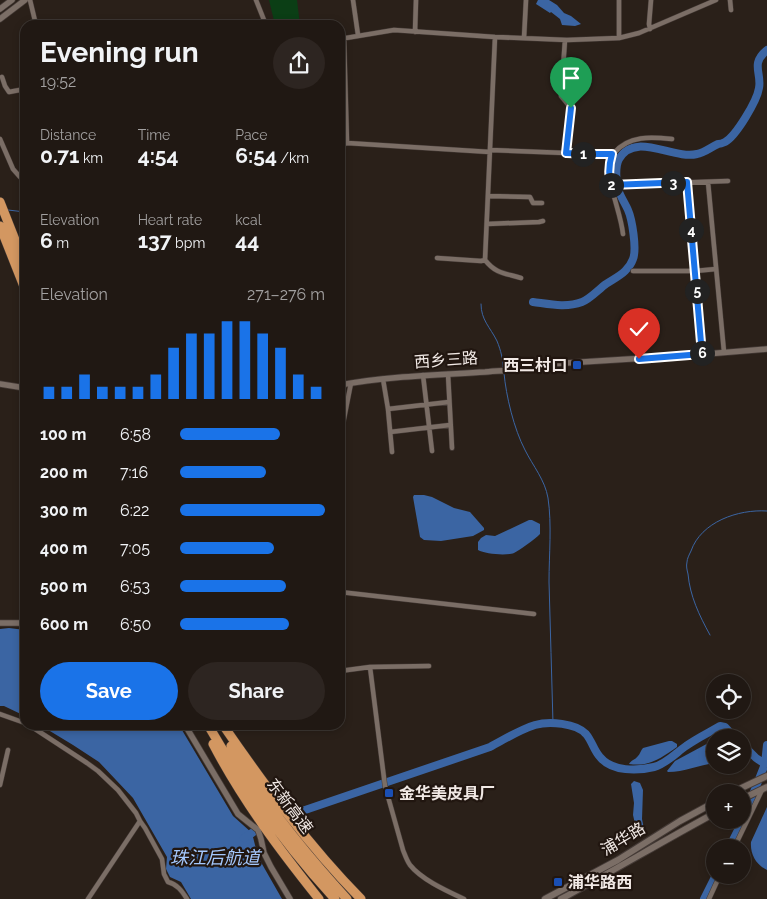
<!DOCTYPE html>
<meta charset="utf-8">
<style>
body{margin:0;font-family:Raleway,"Noto Sans SC",sans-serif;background:#2d2521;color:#f1f3f6;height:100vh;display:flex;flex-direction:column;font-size:19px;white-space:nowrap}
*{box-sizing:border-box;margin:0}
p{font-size:16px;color:#a2a0a0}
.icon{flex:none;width:28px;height:28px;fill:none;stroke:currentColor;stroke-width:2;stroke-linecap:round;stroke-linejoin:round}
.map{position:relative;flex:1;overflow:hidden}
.side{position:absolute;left:20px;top:20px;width:325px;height:710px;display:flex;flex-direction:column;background:#201813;border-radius:15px;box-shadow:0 2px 8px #0003,0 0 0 1px #3d3733}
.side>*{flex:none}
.controls{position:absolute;left:706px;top:674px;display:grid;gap:10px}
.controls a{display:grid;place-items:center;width:45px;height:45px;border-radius:50%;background:#201813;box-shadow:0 2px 8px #0003,0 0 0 1px #3d3733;font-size:25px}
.pin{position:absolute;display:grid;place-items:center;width:42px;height:42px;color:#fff;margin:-51px -21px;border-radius:50% 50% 50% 0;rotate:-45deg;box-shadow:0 0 5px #0007}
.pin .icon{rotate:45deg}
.km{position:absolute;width:25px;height:25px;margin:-12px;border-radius:50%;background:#222;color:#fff;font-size:14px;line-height:25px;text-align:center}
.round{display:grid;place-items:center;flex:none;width:52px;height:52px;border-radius:26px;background:#2d2521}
.headline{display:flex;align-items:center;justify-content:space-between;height:85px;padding:0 20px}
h1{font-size:28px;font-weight:700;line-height:38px}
.metrics{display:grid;grid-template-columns:repeat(3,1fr);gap:8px;height:85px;padding:5px 20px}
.metrics div{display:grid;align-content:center}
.metrics b{font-size:21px;font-weight:700}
.metrics small{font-size:14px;font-weight:400}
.metrics p{font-size:14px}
.chart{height:140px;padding:10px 20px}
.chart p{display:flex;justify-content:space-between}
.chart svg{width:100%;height:90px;margin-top:5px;stroke:#1a73e8;stroke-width:6}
.cta{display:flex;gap:10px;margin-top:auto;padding:10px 20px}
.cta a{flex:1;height:58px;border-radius:30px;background:#1a73e8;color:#fff;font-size:20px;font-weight:700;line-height:58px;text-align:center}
.cta a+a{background:#2d2521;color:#f1f3f6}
ul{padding:0 20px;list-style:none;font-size:16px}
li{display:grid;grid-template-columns:80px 60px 1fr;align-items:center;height:38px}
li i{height:12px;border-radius:6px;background:#1a73e8}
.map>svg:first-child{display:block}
.green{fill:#0b3e15}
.water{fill:#3b65a3}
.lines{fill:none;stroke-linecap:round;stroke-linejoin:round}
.stream{stroke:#3b65a3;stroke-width:1}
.river{stroke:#3b65a3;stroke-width:8}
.minor-casing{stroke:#443a36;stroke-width:5.5}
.tertiary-casing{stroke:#443a36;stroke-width:7}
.secondary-casing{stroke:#443a36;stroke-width:8}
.motorway-casing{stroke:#443a36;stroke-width:10}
.minor{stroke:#7b6e66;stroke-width:4.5}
.tertiary{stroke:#7b6e66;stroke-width:5.5}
.secondary{stroke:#7b6e66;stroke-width:6}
.motorway{stroke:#d39761;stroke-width:9}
.route-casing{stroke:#fff;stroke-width:10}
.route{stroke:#1a73e8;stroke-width:6}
.transit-dot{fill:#1a4fb4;stroke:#211610;stroke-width:2}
.labels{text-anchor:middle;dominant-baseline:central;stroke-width:4.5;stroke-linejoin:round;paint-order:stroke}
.street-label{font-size:16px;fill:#f1e9e5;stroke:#211610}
.poi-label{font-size:16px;font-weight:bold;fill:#f1e9e5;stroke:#211610;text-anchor:start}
.water-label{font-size:18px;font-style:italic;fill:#a4c8fd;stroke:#211610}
</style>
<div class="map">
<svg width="767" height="899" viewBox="0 0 767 899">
<rect width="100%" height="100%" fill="#2a2019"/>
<path class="green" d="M269,0H297L300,25H275Z"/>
<path class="water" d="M538,0H549L557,5L564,13L571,16L581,24L575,26L562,25L560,19L551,12L550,13L536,4Z
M414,495H424L432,497L454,508L470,512L484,528V530L473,536L441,541L424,540L420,537L413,497Z
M529,520H532L540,524V534C535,539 520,550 514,553C506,556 485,554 478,550V542L481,538L486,535L495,536Z
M9,628L25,630V716L4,706H0V629Z
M40,725H179L233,816L252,833L258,857L282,899H191L181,882L170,877L166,869L167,857L133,798L99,762L73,745Z
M714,740H715V763C699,765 684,772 668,772L667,771L675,761Z
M669,741H672L677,744V747C661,758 650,767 629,764C631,760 635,760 638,756C640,754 641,750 643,748Z
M634,781L640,783L643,790L642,819L645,834L638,837L633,815L634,803L631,784Z
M767,807V870C756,865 750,854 751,842Z"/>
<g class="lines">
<path class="stream" d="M8,210L25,212
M481,304C481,320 490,327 497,341C501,351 503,359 503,369
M504,373C506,396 514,429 525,450C533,466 545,480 548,498C552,525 549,554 549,582C550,629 552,676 553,723
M710,635C699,615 690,596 688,574C687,570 686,566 687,562C687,559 689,555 691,551C701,522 738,509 767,511"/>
<path class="river" d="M533,302C549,304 566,308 582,302C590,299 599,289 606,284C612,280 620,276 625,271C628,268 632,262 633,259C637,249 632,219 628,210C625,203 620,196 618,189C616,182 615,166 619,159C635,131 673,160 697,154C704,153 711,147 718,144C720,144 723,143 725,142C736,136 757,101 759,88C762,73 750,64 767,50
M742,744L756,758L765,764L767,745
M244,838L252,833L264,824L490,747C505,739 519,730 535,725C549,721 576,723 586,734C592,741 594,751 600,757C612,772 638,771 654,767C666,764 677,752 686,746C697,738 708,733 720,726L725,727L735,738
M729,848L742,822L765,764
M704,899L716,875"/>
<defs>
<path id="minor" d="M30,0L36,25
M256,0L266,25
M353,0L358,35
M730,0L731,10
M650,29L649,24L651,0
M415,32L416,0
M344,38L347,143
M524,38L526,0
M619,38V0
M340,39L394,30L495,37L567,40L619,38L639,33L716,0
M2,77L5,86L9,92L25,89
M0,139L13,169L20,177H25
M340,146L347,143L490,152
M490,150L566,153L571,108L561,96L565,40
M566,153L608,154L614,153C629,135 651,137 672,139
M612,154C604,181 620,207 623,234
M687,182L703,354
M708,182L724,352
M611,185L728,181
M488,196L530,197L533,203H542
M487,224L539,222L543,221
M437,258L481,261L485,260L495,37
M485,260C496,274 505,273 521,278
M633,271H695L716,269
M448,374L452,448
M423,375L432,451
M383,379L388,409L392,452
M388,409L449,402
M390,432L450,425
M340,439L351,383
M340,592L534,614
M370,667L385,786L403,850C405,855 407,861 410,865C422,880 447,891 464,899
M340,671L370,667L429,666
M0,714L25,723
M29,725L87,763L98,771L118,790L136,813L140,821L145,828L162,859L164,874L168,882C177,884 182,891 187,899
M0,785L8,750
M734,848L762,790
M88,899L140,821
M709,899L720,875"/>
<path id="tertiary" d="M0,9L12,0
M0,19L25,0
M0,384L25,388
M340,385C388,376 437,375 485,372C507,370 528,371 550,364L694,355L767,349
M0,623H25
M185,725L238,814L258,830L261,839L264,853L271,867L290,899"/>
<path id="secondary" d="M733,792L767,776
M742,799L767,787
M545,899L618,860L680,821L715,802
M561,899C613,871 663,841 715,813"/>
<path id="motorway" d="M0,202L25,265
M0,226L25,289
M208,725C244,787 286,846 335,899
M223,725C265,786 309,846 361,899
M213,744C243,801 279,849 319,899
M231,746C263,802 304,852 347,899"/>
</defs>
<use href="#minor" class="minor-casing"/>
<use href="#tertiary" class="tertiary-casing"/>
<use href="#secondary" class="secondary-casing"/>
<use href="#motorway" class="motorway-casing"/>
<use href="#minor" class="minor"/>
<use href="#tertiary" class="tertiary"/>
<use href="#secondary" class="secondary"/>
<use href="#motorway" class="motorway"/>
</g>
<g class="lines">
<defs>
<path id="route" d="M571,108L566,153L594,154H612C609,164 608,174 611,185L687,182L702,354L639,359"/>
</defs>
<use href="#route" class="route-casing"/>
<use href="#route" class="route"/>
</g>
<g class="transit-dot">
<rect x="572" y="360" width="10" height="10" rx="2.5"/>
<rect x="384" y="788" width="10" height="10" rx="2.5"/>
<rect x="553" y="877" width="10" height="10" rx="2.5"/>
</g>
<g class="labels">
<g class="street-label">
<text transform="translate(446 360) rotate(-4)">西乡三路</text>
<text transform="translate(290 806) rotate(53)">东新高速</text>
<text transform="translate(623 839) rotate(-31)">浦华路</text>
</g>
<g class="poi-label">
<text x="567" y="365" text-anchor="end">西三村口</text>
<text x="399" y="793">金华美皮具厂</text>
<text x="568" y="882">浦华路西</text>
</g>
<g class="water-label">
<text x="215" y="857">珠江后航道</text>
</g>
</g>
</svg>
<div class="controls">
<a><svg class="icon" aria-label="locate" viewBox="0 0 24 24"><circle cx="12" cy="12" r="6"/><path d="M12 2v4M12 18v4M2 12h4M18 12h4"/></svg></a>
<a><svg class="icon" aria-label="layers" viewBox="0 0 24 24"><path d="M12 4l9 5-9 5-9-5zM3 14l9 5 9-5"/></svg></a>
<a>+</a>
<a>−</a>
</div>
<div class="pin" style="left:571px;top:108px;background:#1e9e55"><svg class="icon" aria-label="arrive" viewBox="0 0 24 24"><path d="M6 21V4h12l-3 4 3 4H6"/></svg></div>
<div class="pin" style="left:639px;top:359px;background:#d93025"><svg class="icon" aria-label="check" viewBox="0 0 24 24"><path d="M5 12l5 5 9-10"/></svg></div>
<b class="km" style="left:583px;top:154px">1</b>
<b class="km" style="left:611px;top:185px">2</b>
<b class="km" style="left:673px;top:183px">3</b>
<b class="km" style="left:691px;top:230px">4</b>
<b class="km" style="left:697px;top:291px">5</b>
<b class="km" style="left:702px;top:353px">6</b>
<section class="side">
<div class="headline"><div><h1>Evening run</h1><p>19:52</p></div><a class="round"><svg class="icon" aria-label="share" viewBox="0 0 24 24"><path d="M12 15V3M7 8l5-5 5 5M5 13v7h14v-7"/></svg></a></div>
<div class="metrics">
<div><p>Distance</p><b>0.71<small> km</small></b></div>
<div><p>Time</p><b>4:54</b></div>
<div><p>Pace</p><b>6:54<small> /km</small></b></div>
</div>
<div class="metrics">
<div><p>Elevation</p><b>6<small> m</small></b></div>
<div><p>Heart rate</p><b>137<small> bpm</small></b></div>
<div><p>kcal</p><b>44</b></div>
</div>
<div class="chart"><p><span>Elevation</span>271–276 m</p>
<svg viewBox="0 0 160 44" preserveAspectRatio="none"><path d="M5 44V38M15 44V38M25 44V32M35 44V38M45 44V38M55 44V38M65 44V32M75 44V19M85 44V12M95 44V12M105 44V6M115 44V6M125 44V12M135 44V19M145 44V32M155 44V38"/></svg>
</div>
<ul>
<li><b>100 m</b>6:58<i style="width:69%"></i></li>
<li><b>200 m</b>7:16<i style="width:59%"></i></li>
<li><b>300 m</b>6:22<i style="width:100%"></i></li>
<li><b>400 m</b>7:05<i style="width:65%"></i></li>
<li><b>500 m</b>6:53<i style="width:73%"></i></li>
<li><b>600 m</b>6:50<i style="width:75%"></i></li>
</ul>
<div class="cta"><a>Save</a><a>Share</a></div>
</section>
</div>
